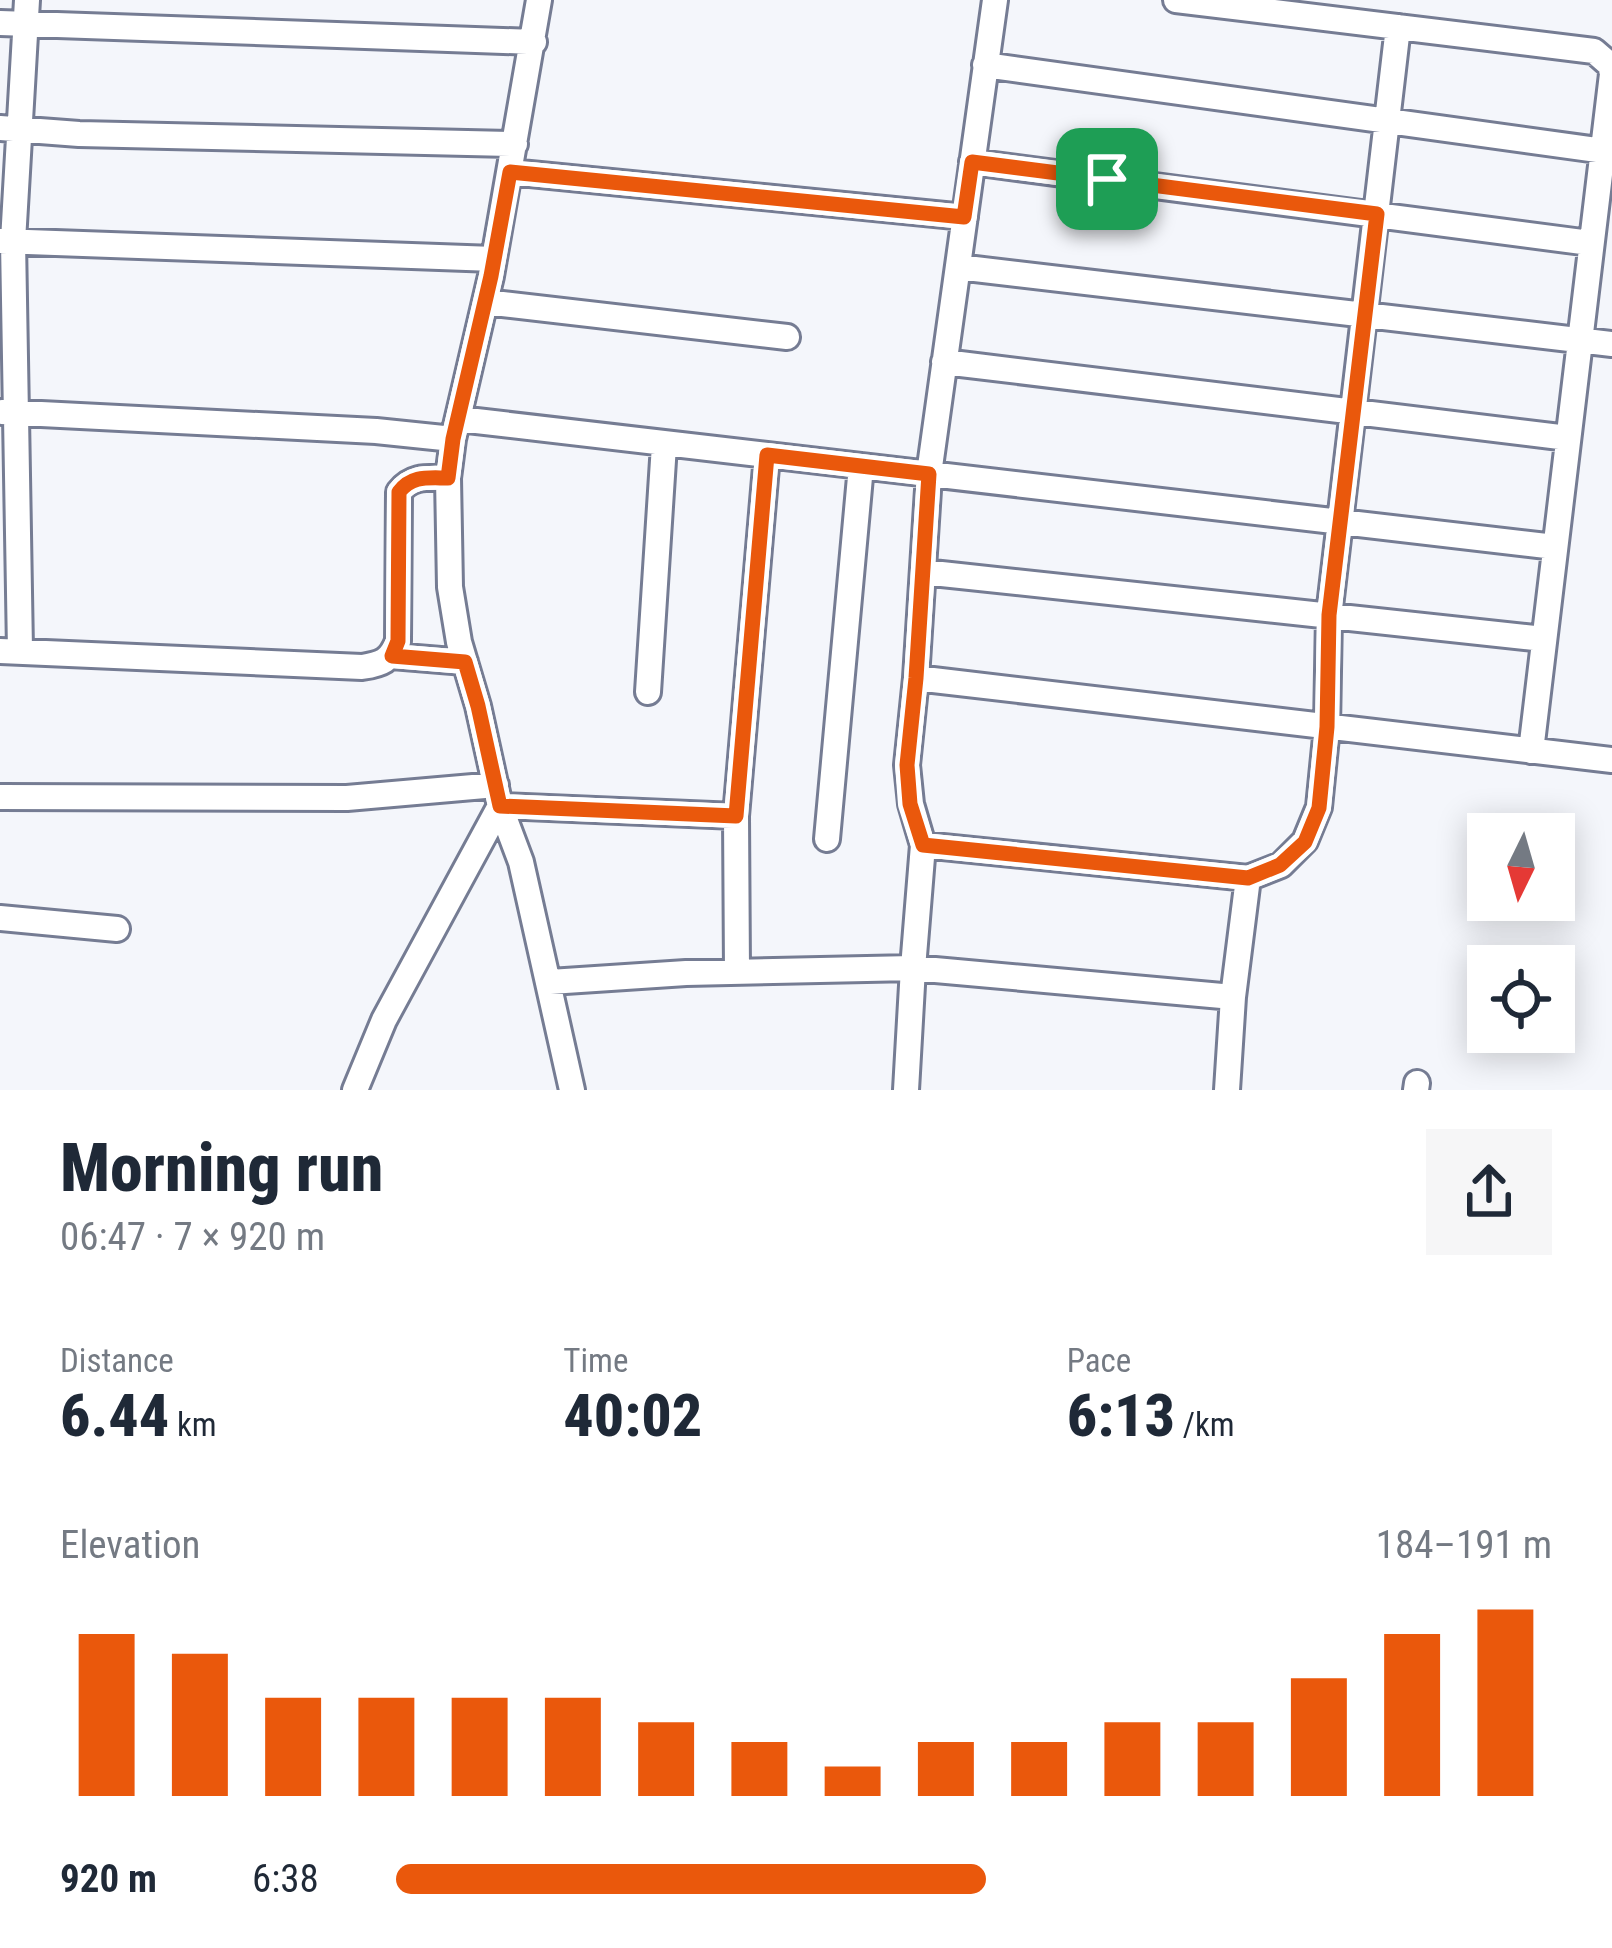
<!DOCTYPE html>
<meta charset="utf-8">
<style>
body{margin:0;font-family:"Roboto Condensed",sans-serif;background:#f6f6f7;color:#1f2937;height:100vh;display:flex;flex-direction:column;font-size:45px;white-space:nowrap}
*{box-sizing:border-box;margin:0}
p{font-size:39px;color:#747a83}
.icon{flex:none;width:66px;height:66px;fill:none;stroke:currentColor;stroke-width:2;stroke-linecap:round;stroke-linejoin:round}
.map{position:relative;height:1090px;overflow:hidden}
.drawer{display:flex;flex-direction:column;background:#fff;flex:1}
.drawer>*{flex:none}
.needle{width:78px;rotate:185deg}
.tools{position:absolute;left:1467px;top:813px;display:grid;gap:24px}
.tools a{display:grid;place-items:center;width:108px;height:108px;border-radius:0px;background:#fff;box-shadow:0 6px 30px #0003;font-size:60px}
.pin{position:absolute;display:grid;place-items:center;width:102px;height:102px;color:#fff;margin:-51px;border-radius:24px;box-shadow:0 6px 18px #0006}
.round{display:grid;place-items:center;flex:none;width:126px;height:126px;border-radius:0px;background:#f6f6f7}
.summary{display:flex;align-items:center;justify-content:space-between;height:204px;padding:0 60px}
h1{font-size:66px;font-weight:800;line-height:90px}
.figures{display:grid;grid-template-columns:repeat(3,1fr);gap:18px;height:204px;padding:12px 60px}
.figures div{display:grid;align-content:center}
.figures b{font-size:60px;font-weight:800}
.figures small{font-size:33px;font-weight:400}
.figures p{font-size:33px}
.chart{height:336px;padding:24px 60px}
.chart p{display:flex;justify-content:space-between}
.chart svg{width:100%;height:216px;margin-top:12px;stroke:#ea580c;stroke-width:6}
ul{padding:0 60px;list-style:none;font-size:39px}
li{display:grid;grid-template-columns:192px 144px 1fr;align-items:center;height:90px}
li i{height:30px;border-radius:15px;background:#ea580c}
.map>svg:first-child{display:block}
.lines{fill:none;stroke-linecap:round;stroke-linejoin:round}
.minor-casing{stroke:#757c93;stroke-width:30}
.minor{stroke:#fff;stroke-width:24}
.route-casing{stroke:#fff;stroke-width:24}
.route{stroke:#ea580c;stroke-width:15}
</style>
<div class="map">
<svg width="1612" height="1090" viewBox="0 0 1612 1090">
<rect width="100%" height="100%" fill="#f4f6fb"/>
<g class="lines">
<defs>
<path id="minor" d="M539,0L491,276L453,439L448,478L450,587L459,642L478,706L500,806L521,862L572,1090
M1176,0L1594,51L1610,65L1612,74L1531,751
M0,23L534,42
M985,65L1612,152
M0,128L79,134L515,144
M972,162L1590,243
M510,172L965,217
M0,241L494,259
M958,267L1612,344
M485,302L787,337
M944,362L1568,438
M2,412L376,431L453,439
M459,419L1555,547
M923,572L1544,639
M20,650L13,241L27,0
M0,651L362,667C382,664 390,661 398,641L399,492C412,475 428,478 448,478
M392,656L465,662
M916,678L1612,760
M648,692L664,445
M0,797L347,798L496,785
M827,839L861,466
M923,845L911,804L907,765L916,678L929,474L995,0
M0,918L117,929
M737,972L736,816L767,455
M550,982L686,973L913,968L1233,997
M355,1090L384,1020L500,806L736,816
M906,1090L913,968L923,845L1248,878
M1227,1090L1233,997L1248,878L1281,865L1305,841L1319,807L1327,727L1329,615L1398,27
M1416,1090L1417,1083"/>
</defs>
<use href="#minor" class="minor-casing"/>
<use href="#minor" class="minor"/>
</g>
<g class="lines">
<defs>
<path id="route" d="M972,162L1377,214L1329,615L1327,727L1319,808L1305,842L1280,865L1248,878L923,845L910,804L907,765L916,678L929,474L767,455L736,816L500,806L478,706L465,662L392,656L398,641L399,492C412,475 428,478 448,478L453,439L491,276L510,172L964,217Z"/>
</defs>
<use href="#route" class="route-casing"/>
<use href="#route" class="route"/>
</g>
</svg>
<div class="tools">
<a><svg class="needle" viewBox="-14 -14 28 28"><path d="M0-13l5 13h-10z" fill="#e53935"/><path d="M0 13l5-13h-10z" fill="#747a83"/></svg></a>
<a><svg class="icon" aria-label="locate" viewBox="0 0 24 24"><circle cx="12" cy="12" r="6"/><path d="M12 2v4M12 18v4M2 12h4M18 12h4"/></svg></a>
</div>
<div class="pin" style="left:1107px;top:179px;background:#1e9e55"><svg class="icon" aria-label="arrive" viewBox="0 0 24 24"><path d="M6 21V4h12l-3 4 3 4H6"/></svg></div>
</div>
<section class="drawer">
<div class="summary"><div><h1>Morning run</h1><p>06:47 · 7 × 920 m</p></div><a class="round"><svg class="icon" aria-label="share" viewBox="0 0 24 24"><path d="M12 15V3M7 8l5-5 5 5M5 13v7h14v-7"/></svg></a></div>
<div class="figures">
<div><p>Distance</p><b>6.44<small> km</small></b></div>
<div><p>Time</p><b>40:02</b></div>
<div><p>Pace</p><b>6:13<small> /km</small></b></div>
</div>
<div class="chart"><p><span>Elevation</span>184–191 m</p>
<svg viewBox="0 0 160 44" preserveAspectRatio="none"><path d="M5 44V11M15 44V15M25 44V24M35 44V24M45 44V24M55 44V24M65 44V29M75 44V33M85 44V38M95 44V33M105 44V33M115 44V29M125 44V29M135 44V20M145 44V11M155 44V6"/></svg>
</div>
<ul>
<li><b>920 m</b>6:38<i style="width:51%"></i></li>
</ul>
</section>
